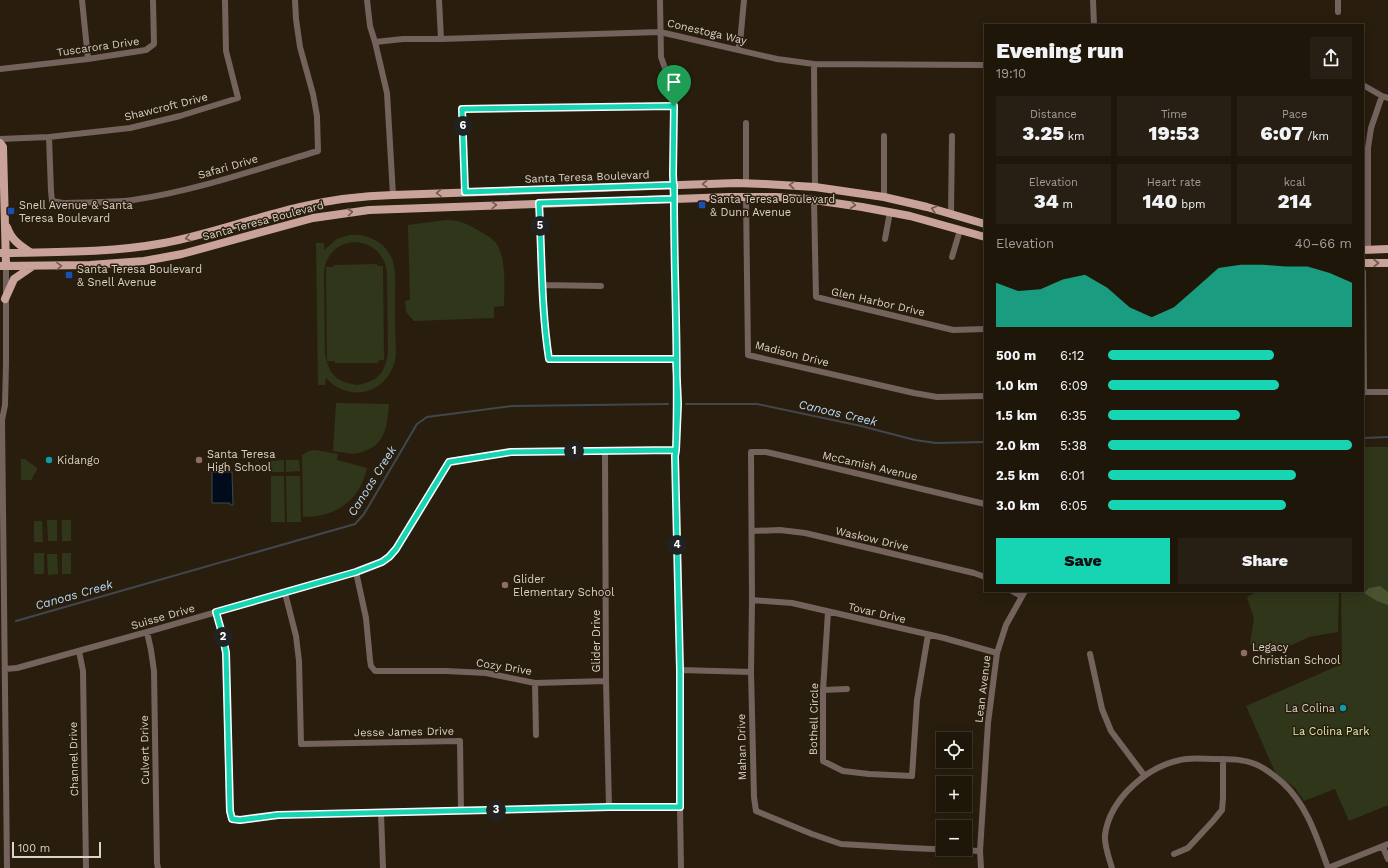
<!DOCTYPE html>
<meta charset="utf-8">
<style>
body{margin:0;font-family:"Work Sans",sans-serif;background:#271f13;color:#f1f3f6;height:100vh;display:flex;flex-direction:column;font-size:15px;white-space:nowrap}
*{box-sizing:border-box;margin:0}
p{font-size:13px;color:#a19f9c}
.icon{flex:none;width:22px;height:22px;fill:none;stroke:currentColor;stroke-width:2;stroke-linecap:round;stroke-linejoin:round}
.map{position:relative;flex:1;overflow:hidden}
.drawer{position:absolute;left:984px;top:24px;width:380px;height:568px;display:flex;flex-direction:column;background:#1f160a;border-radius:0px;box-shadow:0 2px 10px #0003,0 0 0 1px #3c352b}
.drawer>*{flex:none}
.fabs{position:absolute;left:936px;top:732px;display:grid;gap:8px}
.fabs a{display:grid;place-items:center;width:36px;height:36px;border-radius:0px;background:#1f160a;box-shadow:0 2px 10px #0003,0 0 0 1px #3c352b;font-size:20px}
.scale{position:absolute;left:12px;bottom:10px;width:89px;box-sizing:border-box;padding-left:4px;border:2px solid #dad3c9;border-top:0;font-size:11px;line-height:14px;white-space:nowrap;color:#dad3c9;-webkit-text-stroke:3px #291e0d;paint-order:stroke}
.pin{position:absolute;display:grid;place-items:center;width:34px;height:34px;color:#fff;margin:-41px -17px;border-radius:50% 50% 50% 0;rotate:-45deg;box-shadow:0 0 4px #0007}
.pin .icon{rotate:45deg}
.km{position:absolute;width:20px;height:20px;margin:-10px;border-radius:50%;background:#222;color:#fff;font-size:11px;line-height:20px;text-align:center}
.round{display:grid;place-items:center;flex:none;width:42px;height:42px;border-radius:0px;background:#271f13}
.overview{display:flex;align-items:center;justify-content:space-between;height:68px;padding:0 12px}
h1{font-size:22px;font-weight:800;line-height:30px}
.metrics{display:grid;grid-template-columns:repeat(3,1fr);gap:6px;height:68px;padding:4px 12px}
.metrics div{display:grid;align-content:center;border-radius:0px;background:#271f13;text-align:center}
.metrics b{font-size:20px;font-weight:800}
.metrics small{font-size:11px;font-weight:400}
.metrics p{font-size:11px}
.chart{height:112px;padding:8px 12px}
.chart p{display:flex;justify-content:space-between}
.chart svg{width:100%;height:72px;margin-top:4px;fill:#17d5b2;opacity:.7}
.action{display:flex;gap:8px;margin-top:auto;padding:8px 12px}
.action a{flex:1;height:46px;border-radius:0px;background:#17d5b2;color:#111;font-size:16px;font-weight:800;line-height:46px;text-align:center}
.action a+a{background:#271f13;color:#f1f3f6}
ul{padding:0 12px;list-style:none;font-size:13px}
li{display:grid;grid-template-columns:64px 48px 1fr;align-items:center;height:30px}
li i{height:10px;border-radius:5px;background:#17d5b2}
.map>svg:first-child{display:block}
.green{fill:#303619;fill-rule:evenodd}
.forest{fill:#4a532f}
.water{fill:#000b1b;stroke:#41474f}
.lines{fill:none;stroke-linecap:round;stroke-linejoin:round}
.stream{stroke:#41474f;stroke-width:2}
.minor{stroke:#74625d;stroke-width:6}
.major{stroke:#c9a399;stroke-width:8}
.oneway{stroke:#715a4c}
.route-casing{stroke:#fff;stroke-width:8}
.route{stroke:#17d5b2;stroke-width:5}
.transit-dot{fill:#1a4fb4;stroke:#291e0d;stroke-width:1.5}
.culture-dot{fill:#0f9aa8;stroke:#291e0d;stroke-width:1.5}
.education-dot{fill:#8d6e63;stroke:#291e0d;stroke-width:1.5}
.labels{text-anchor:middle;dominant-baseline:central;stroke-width:3;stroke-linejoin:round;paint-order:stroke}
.street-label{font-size:11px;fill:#dad3c9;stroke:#291e0d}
.poi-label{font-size:11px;fill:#dad3c9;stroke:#291e0d;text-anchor:start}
.park-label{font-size:11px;fill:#dcecac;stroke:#291e0d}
.water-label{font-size:12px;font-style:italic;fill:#bad9f6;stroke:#291e0d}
</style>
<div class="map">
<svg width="1388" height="868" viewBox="0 0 1388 868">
<rect width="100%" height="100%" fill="#291e0d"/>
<path class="green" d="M446,220C460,220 467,224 478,230C484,234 491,237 496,243C507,258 504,288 504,306L494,307V318L414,321L406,312L405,301L410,300L408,225Z
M349,235C370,233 391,245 394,267C396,278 395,290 395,301C395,318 395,336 396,353C393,391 352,406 326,378L325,385H318L316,243H324V250L337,239ZM355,242C373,243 385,255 387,273L388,353L386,363L382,372L375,379L366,383L357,385L347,383L338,379L331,372L327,363L325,354L324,273C325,255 337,243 355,242Z
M377,264L378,266H383L384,360H379L378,363H335V361H327L326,267H334V265Z
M336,403L389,404C387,427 386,446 359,453C351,455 341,452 333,451Z
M1363,447H1388V805L1349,821L1335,789L1304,801L1295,788L1276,774L1246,706L1342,664L1341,591H1363Z
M315,450L338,454L337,460L367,468C360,501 336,517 303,517L302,455L309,451Z
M21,459H25L37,468V470L33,476L32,480H21Z
M284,460V472H271L270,461Z
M286,460H299L300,471L286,472Z
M271,476H284L285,522H271Z
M286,476H300L301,522H287Z
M47,520H57V541H48Z
M62,520H71V541H62Z
M34,521H42L43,542H34Z
M34,553H44V574H34Z
M62,553H71V574H62Z
M47,554H57L58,574L48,575Z
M1258,591H1339L1338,632L1309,637L1267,656L1250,644L1254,618L1247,597Z"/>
<path class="forest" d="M1380,586L1388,592V605L1377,601L1364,593L1369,588Z"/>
<path class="water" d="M212,472H232L233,505H230V503H212Z"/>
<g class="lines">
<path class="stream" d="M686,404H757L861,426L915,440L936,443L985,442
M1363,438L1388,437
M16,621L355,524L364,514L417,424L427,417L512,406L668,404"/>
<path class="minor" d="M82,0L88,59
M367,0L370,26L375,42L387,93L393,195
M439,0L441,39
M660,0L661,57L670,82L673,106V174L678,404L675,456L680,670V807L681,868
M1093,0L1094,25
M1338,0V12
M375,42L403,39H441L660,32L777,59L814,64L985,65
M738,49L740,43L744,0
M814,64L815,187
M0,69L88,59L146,50L154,44L153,0
M1363,85L1382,96L1388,98
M746,123V183
M884,136V197
M49,137L51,191L52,201L63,203C86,202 110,203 133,200C196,191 257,169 318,151L317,116L313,94L300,47L296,19L295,0
M0,139L49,137L130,128L180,116L238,98L226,51L225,0
M465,192L462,109L673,106
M746,197L748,355L914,393L937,397L985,396
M814,200L816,297L953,330L985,329
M539,203C541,255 541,308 549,359H676
M951,214L952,136
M885,239L890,212
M1368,250V148L1371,128L1382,96
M952,257L960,230
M6,266V364L5,405L2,420L7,868
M1363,272L1364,392
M542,285L601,286
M1363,392H1388
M605,451L606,681L609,807
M752,531L780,530L805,533L974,573L985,577
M356,572L366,618L370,660L371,666L375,671H446L486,673L535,683L606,681
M1012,591L1021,596
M285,593L296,636L299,661L301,744L460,741L461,811
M752,600L792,603L944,638L997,653
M216,612L223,637L226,653L229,811L232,819L240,820L278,815L609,807H680
M828,612L823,690V761L843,771L869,774L912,776L917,700L928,635
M147,632L151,650L154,671L157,863L158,868
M79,651L83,671L86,868
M1090,654L1102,709L1111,731L1144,775
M5,669L17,668L147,632L356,572C372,565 384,563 396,549L449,461L511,452L676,450
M680,670L751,672
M535,683L536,735
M823,690L847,689
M381,813L383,868
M1383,847L1388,859
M980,851L909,848L841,844L812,834L756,811L754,797L751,672L752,600L751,452H766L788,457L985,504
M1174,854L1188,848L1213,821L1222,810L1223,798V759
M981,868L980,851L988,723L997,653L1006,625L1025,591
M1112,868C1109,858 1104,845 1105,835C1110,798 1149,764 1186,759C1196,758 1206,759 1216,759C1229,759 1243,759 1255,764C1265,768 1275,776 1283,783C1307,805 1317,838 1328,868
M1328,868L1388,844"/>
<path class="major" d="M0,143L3,147L6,266
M7,227C11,239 19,245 30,252
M1363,250L1388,249
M0,253C55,252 110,253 164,243C212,234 258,216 305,206C334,199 363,196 393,195L737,183L765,184L815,187L884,197L927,207L985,224
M1363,263H1388
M0,266L90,265L144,261L182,254L313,218L369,210L730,197H776L814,200L862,207L910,216L985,237
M5,299L14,279L33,266"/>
</g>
<defs><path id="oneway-chevron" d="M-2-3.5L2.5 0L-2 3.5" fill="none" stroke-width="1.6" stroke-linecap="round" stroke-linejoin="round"/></defs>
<g class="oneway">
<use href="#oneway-chevron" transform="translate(705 184) rotate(178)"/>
<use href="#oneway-chevron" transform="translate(792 185) rotate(-176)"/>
<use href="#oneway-chevron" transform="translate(439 193) rotate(178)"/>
<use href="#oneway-chevron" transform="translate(494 205) rotate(-2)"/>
<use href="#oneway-chevron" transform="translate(853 205) rotate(7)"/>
<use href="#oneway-chevron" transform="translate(934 209) rotate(-164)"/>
<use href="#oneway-chevron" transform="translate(350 212) rotate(-7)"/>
<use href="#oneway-chevron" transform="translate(188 238) rotate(167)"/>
<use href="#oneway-chevron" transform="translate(1376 263)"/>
<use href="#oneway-chevron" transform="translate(59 266) rotate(-1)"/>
</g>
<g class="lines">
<defs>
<path id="route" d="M674,106L673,174L674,199C674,282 679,366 676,450L511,452L449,462L396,549L389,557L382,562L356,572L216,612L223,637L226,653L230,811L232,819L240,820L278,815L609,807H680V670L675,456L676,450L678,404L676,359H549C541,308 542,255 539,203L674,199V185L465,192L462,109L674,106"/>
</defs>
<use href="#route" class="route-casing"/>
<use href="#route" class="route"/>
</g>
<g class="transit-dot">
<rect x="698" y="201" width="8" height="8" rx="2"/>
<rect x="7" y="207" width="8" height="8" rx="2"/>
<rect x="65" y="271" width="8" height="8" rx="2"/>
</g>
<g class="culture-dot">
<circle cx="49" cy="460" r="4"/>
<circle cx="1343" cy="708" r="4"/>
</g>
<g class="education-dot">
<circle cx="199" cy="460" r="4"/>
<circle cx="505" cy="585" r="4"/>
<circle cx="1244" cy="653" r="4"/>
</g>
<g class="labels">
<g class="street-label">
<text transform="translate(707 32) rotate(13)">Conestoga Way</text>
<text transform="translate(98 47) rotate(-8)">Tuscarora Drive</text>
<text transform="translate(166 107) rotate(-14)">Shawcroft Drive</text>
<text transform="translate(228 167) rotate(-16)">Safari Drive</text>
<text transform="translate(587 177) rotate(-2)">Santa Teresa Boulevard</text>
<text transform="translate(263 221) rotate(-15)">Santa Teresa Boulevard</text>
<text transform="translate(878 302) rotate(13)">Glen Harbor Drive</text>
<text transform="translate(792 354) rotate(14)">Madison Drive</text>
<text transform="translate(870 466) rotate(13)">McCamish Avenue</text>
<text transform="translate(872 539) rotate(13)">Waskow Drive</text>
<text transform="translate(877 613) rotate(13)">Tovar Drive</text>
<text transform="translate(163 617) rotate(-16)">Suisse Drive</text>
<text transform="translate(596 641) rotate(-90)">Glider Drive</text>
<text transform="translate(504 667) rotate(9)">Cozy Drive</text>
<text transform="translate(983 689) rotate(-83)">Lean Avenue</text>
<text transform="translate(814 719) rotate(-89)">Bothell Circle</text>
<text transform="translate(404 732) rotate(-1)">Jesse James Drive</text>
<text transform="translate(742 747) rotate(-91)">Mahan Drive</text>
<text transform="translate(145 750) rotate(-91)">Culvert Drive</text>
<text transform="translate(74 759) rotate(-91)">Channel Drive</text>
</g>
<g class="poi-label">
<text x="710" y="199">Santa Teresa Boulevard<tspan x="710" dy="13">&amp; Dunn Avenue</tspan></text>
<text x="19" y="205">Snell Avenue &amp; Santa<tspan x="19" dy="13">Teresa Boulevard</tspan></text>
<text x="77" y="269">Santa Teresa Boulevard<tspan x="77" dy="13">&amp; Snell Avenue</tspan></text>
<text x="207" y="454">Santa Teresa<tspan x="207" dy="13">High School</tspan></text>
<text x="57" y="460">Kidango</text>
<text x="513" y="579">Glider<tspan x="513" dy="13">Elementary School</tspan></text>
<text x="1252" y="647">Legacy<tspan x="1252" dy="13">Christian School</tspan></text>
<text x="1335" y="708" text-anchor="end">La Colina</text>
</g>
<g class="park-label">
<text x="1331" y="731">La Colina Park</text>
</g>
<g class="water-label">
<text transform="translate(838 413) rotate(13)">Canoas Creek</text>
<text transform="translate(372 481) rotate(-58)">Canoas Creek</text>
<text transform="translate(74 595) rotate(-16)">Canoas Creek</text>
</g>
</g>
</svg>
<div class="fabs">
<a><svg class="icon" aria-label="locate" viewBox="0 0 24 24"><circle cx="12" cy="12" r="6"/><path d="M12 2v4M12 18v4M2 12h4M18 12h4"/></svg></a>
<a>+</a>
<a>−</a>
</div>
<div class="scale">100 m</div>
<div class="pin" style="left:674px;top:106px;background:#1e9e55"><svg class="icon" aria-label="arrive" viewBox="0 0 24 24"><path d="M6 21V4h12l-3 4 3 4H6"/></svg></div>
<b class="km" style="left:574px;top:451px">1</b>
<b class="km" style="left:223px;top:637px">2</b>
<b class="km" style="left:496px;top:810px">3</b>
<b class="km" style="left:677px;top:545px">4</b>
<b class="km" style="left:540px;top:226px">5</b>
<b class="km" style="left:463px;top:126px">6</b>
<section class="drawer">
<div class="overview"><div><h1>Evening run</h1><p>19:10</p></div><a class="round"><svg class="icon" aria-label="share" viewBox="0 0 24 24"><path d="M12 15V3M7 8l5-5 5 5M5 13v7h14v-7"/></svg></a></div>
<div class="metrics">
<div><p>Distance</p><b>3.25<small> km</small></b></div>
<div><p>Time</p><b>19:53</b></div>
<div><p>Pace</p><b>6:07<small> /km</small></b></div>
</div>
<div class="metrics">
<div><p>Elevation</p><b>34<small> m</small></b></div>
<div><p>Heart rate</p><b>140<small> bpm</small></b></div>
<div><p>kcal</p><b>214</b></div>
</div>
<div class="chart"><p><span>Elevation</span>40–66 m</p>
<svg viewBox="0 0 160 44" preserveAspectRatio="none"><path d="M0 44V17L10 22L20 21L30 15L40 12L50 20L60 32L70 38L80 32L90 20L100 8L110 6L120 6L130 7L140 7L150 11L160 17V44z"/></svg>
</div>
<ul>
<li><b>500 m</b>6:12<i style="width:68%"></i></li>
<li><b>1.0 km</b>6:09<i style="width:70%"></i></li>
<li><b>1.5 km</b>6:35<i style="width:54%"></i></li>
<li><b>2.0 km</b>5:38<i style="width:100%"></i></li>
<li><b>2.5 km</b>6:01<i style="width:77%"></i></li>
<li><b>3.0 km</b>6:05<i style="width:73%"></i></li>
</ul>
<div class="action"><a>Save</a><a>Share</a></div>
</section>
</div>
